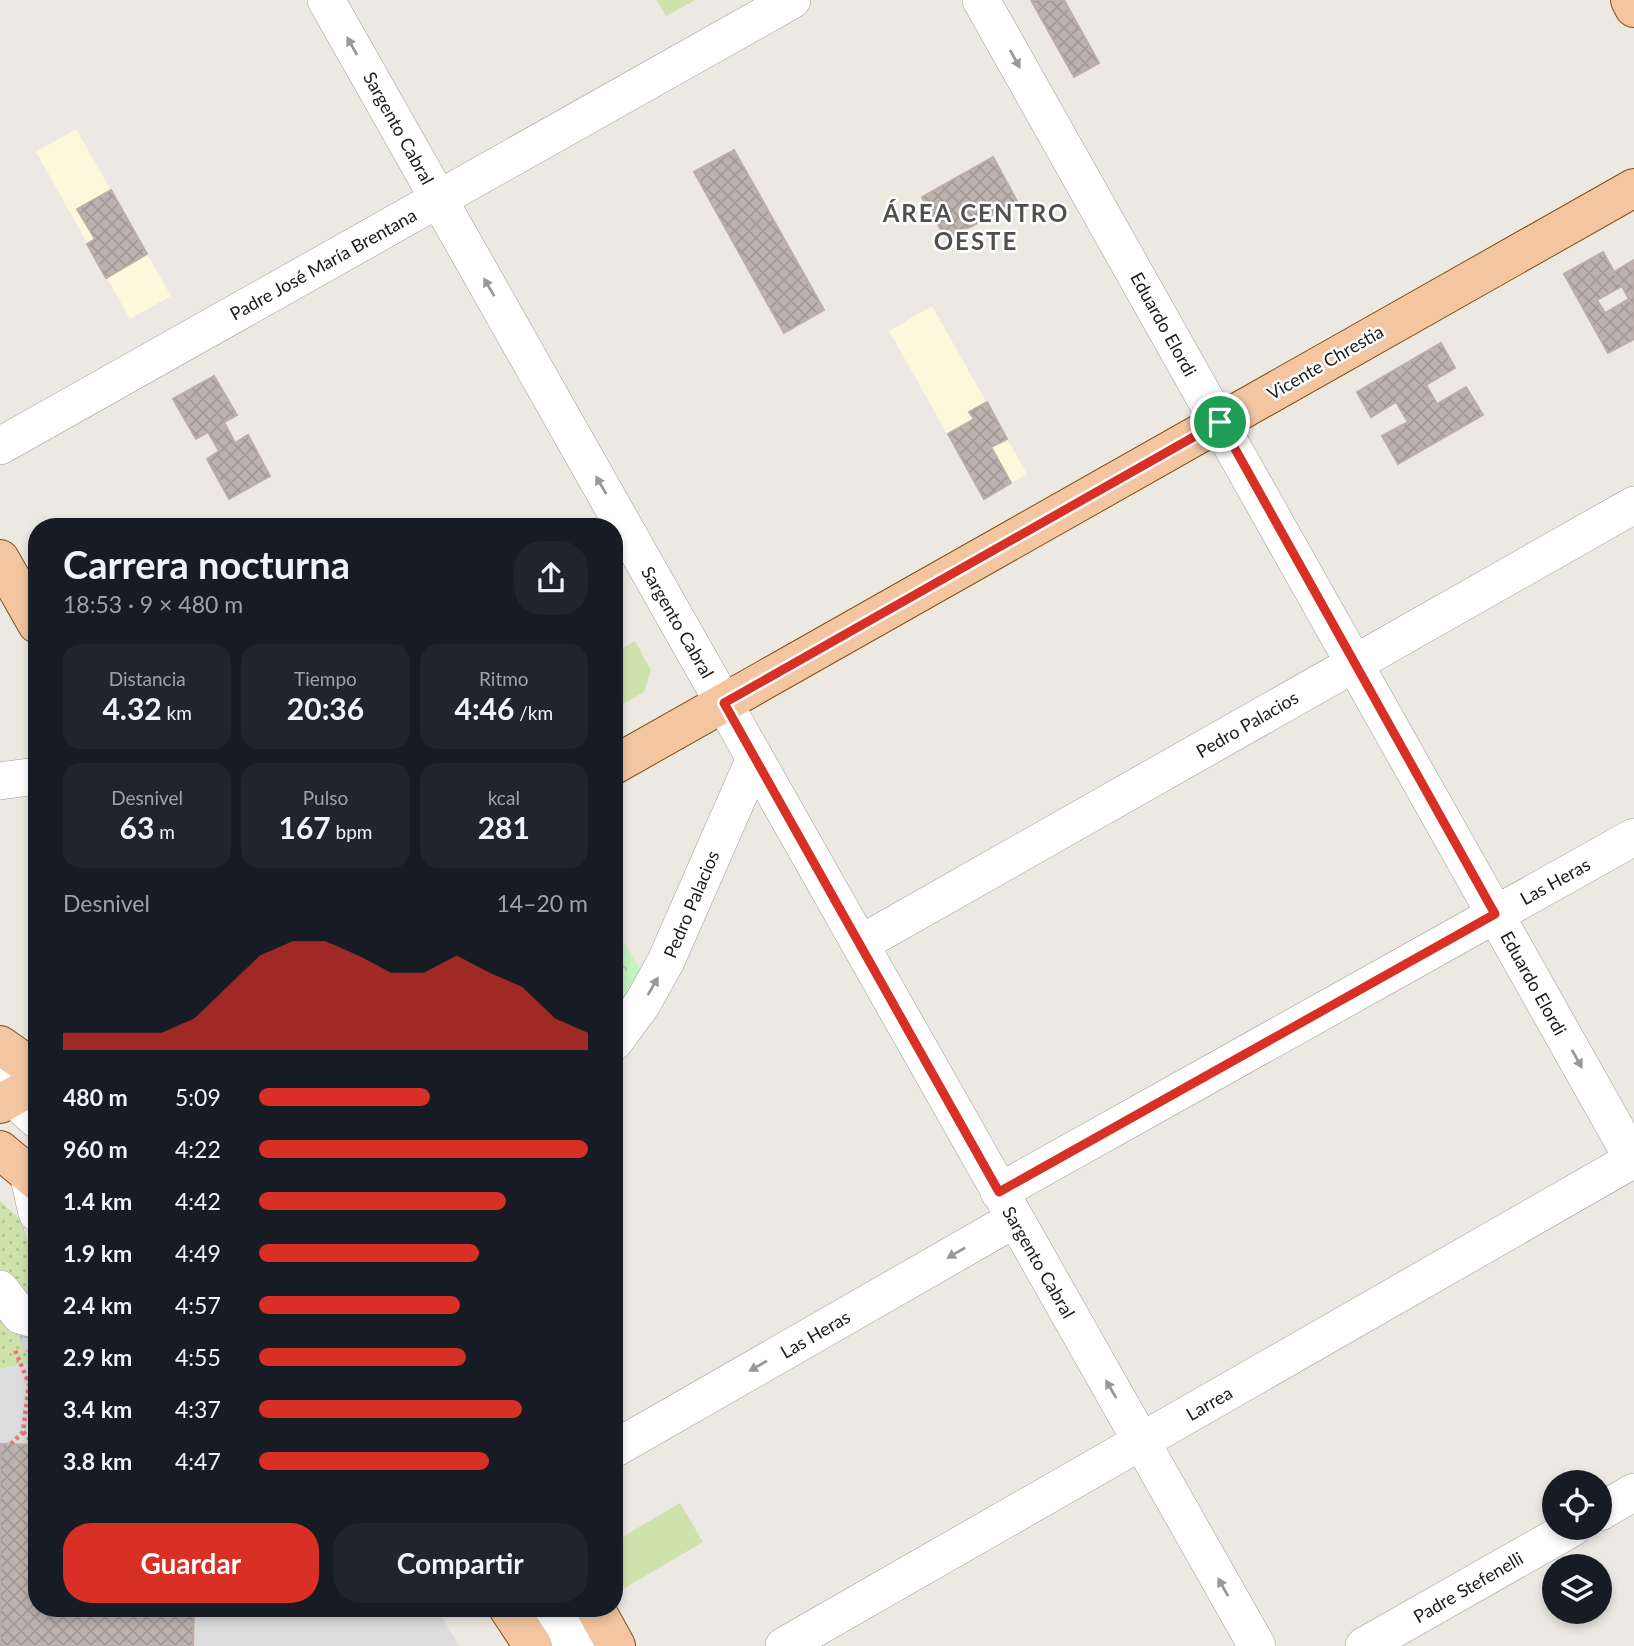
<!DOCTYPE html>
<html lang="es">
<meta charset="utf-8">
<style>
body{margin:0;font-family:Lato,sans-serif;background:#20242c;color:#f1f3f6;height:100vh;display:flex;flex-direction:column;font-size:26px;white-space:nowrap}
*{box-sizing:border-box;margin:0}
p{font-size:23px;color:#9ea1a6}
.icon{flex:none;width:38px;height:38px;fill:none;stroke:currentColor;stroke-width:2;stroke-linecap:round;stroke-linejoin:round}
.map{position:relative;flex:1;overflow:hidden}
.panel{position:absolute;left:28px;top:518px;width:595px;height:1099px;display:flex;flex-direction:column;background:#171b24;border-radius:28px;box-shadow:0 4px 10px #0003}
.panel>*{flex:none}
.tools{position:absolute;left:1542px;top:1470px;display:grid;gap:14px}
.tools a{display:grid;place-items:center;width:70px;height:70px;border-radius:50%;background:#171b24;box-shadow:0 4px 10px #0003;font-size:35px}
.pin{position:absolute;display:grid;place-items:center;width:60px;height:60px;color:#fff;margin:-30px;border:4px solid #fff;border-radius:50%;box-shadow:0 2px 7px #0007}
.round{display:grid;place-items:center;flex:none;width:74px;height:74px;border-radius:28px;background:#20242c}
.summary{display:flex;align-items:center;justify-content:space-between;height:119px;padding:0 35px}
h1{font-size:38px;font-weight:700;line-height:52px}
.figures{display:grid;grid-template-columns:repeat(3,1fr);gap:10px;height:119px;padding:7px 35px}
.figures div{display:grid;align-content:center;border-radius:18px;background:#20242c;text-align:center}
.figures b{font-size:30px;font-weight:700}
.figures small{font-size:19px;font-weight:400}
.figures p{font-size:19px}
.chart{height:196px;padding:14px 35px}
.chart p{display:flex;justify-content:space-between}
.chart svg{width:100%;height:126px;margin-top:7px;fill:#d93025;opacity:.7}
.button{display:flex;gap:14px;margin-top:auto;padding:14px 35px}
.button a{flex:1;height:80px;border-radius:28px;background:#d93025;color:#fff;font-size:28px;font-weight:700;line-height:80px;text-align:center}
.button a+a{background:#20242c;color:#f1f3f6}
ul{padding:0 35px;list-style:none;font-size:23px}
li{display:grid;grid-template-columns:112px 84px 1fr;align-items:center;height:52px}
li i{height:18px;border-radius:9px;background:#d93025}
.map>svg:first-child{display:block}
.education{fill:#fcf8dc}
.grass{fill:#cee3ac}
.park{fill:url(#park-crowns)}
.garden{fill:url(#garden-dots)}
.parking{fill:#dcdcdc}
.plaza{fill:url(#plaza-grid)}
.building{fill:url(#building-cross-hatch);stroke:#bcada6;stroke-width:2}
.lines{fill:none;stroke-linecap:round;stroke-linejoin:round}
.minor-casing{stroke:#9d9d9d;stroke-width:38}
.major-casing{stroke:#874f0d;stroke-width:40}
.path{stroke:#ed7376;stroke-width:4.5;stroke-dasharray:3.5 3.5;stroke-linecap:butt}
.minor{stroke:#fff;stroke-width:37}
.major{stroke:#f3c5a1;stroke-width:38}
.oneway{fill:#999}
.route-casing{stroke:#fff;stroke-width:14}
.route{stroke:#d93025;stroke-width:9}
.labels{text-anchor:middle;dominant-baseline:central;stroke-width:5;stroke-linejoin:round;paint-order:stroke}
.street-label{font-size:18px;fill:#1c1c1c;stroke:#fff}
.district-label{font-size:24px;font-weight:bold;letter-spacing:2px;fill:#4f4f4f;stroke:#fff}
</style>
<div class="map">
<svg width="1634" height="1646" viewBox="0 0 1634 1646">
<defs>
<pattern id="park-crowns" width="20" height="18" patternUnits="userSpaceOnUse" patternTransform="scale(1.75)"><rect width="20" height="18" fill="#c4f4c2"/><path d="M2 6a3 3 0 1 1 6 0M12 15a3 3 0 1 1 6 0" fill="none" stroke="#a8d1a6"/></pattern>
<pattern id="garden-dots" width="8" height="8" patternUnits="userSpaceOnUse" patternTransform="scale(1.75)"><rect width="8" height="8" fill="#cee3ac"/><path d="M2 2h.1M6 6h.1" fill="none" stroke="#b0c293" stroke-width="1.8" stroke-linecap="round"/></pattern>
<pattern id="plaza-grid" width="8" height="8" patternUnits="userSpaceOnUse" patternTransform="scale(1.75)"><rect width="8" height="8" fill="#d7d8e2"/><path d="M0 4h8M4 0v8" fill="none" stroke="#b8b9c1"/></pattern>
<pattern id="building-cross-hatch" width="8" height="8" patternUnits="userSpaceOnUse" patternTransform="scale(1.75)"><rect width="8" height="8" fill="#bcb3af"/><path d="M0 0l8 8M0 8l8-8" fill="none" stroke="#a19996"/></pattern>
</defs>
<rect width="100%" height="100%" fill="#ece8e2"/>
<path class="education" d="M76,129L171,296L130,319L36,152Z
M932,306L1027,474L984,499L889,331Z"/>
<path class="grass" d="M657,0H695L666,16Z
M635,641L651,670L644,692L614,709V653Z
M680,1503L703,1542L625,1588L614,1569V1542Z"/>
<path class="park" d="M614,925L643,974L614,1017Z"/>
<path class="garden" d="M0,1201L21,1220L37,1269V1312L0,1277Z
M0,1311L19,1336L32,1363L0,1369Z"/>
<path class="parking" d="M37,1363V1445L0,1444V1369Z
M194,1608H437L459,1646H193Z"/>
<path class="plaza" d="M4,1316L37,1328V1363H32L19,1336Z"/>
<path class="building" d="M1031,0H1064L1099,63L1074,77Z
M734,150L824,310L784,333L694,172Z
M993,157L1017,201L947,240L922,197Z
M111,190L147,254L106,278L87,244L95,239L77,209Z
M1603,252L1622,286L1597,300L1605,313L1629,299L1634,308V339L1608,353L1564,274Z
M1634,260V308L1614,272Z
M1441,343L1455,368L1426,385L1437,404L1466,387L1483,415L1398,464L1382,436L1408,422L1396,402L1371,417L1357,392Z
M214,376L237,415L224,422L235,443L248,435L270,476L229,499L207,459L219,451L208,432L196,439L173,399Z
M987,402L1007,439L991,447L1011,483L984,499L948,434L974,419L969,412Z
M0,1444L37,1445V1608H194L193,1646H0Z"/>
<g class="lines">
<defs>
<path id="minor" d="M326,0L1257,1646
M981,0L1634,1161
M0,446L792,0
M0,781L37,776
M860,944L1634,505
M614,1042L642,1004L666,961L755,758
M0,1086L37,1120
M28,1173L37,1213
M999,1192L1634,837
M0,1289L20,1315L37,1320
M614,1449L1015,1219
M1600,1512L1634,1492
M536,1608L557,1646
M574,1608L595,1646
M784,1646L1634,1159
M1364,1646L1572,1528"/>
<path id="major" d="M1630,0L1634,8
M0,559L37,624
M614,765L1634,188
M0,1045L37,1071
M0,1104L37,1083
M0,1150L37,1181
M508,1608L533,1646
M595,1608L616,1646"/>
</defs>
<use href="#minor" class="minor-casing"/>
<use href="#major" class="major-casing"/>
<path class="path" d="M29,1381L34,1352
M23,1432L35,1445
M11,1444L23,1432L29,1384L15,1350"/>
<use href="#minor" class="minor"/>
<use href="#major" class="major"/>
</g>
<defs><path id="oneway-solid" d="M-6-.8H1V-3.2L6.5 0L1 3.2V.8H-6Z" transform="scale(1.75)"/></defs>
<g class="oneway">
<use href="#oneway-solid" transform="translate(352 46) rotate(-119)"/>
<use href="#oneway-solid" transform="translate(1015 59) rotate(61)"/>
<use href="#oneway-solid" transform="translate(489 287) rotate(-120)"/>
<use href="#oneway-solid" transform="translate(601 485) rotate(-120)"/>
<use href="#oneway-solid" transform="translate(653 986) rotate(-60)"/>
<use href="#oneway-solid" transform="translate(1577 1059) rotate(61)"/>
<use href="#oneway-solid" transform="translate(956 1253) rotate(150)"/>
<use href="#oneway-solid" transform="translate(758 1366) rotate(150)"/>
<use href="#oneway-solid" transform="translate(1111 1389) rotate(-120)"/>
<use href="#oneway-solid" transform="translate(1223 1587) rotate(-119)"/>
</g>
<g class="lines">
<defs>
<path id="route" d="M1220,422L1495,914L999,1192L724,703Z"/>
</defs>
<use href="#route" class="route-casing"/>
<use href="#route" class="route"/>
</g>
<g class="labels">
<g class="street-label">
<text transform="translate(399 128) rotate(61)">Sargento Cabral</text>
<text transform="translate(323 264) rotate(-29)">Padre José María Brentana</text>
<text transform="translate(1164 324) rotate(61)">Eduardo Elordi</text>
<text transform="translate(1325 362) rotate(-30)">Vicente Chrestia</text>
<text transform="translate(678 622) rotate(60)">Sargento Cabral</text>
<text transform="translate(1247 724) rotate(-30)">Pedro Palacios</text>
<text transform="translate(1555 881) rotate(-29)">Las Heras</text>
<text transform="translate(691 904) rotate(-67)">Pedro Palacios</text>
<text transform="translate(1534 983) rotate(61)">Eduardo Elordi</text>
<text transform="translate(1039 1262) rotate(60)">Sargento Cabral</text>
<text transform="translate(815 1334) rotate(-30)">Las Heras</text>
<text transform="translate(1209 1403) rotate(-30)">Larrea</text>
<text transform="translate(1468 1587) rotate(-30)">Padre Stefenelli</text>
</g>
<g class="district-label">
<text x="976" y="212">ÁREA CENTRO<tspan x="976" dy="28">OESTE</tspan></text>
</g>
</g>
</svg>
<div class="tools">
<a><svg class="icon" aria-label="locate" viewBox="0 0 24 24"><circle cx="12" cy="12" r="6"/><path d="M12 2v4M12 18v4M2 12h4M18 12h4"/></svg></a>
<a><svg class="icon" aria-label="layers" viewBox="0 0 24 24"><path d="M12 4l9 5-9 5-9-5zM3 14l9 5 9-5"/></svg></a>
</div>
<div class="pin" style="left:1220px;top:422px;background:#1e9e55"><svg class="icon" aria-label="arrive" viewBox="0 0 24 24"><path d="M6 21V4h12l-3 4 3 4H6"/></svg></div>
<section class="panel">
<div class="summary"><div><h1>Carrera nocturna</h1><p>18:53 · 9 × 480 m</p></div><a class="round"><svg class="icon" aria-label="share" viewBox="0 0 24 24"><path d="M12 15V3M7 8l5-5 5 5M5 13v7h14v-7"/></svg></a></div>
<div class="figures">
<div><p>Distancia</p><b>4.32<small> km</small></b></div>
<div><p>Tiempo</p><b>20:36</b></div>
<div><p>Ritmo</p><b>4:46<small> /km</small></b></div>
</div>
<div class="figures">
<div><p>Desnivel</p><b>63<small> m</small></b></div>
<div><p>Pulso</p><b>167<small> bpm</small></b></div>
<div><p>kcal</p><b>281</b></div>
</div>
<div class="chart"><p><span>Desnivel</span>14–20 m</p>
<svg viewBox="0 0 160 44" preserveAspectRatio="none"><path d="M0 44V38L10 38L20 38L30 38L40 33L50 22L60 11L70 6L80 6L90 11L100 17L110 17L120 11L130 17L140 22L150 33L160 38V44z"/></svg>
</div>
<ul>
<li><b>480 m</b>5:09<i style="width:52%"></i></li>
<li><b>960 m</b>4:22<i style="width:100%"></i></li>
<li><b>1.4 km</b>4:42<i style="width:75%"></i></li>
<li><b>1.9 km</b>4:49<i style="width:67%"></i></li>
<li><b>2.4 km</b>4:57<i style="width:61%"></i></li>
<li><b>2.9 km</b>4:55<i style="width:63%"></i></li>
<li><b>3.4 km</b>4:37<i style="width:80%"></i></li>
<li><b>3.8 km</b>4:47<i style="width:70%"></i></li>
</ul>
<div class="button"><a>Guardar</a><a>Compartir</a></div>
</section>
</div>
